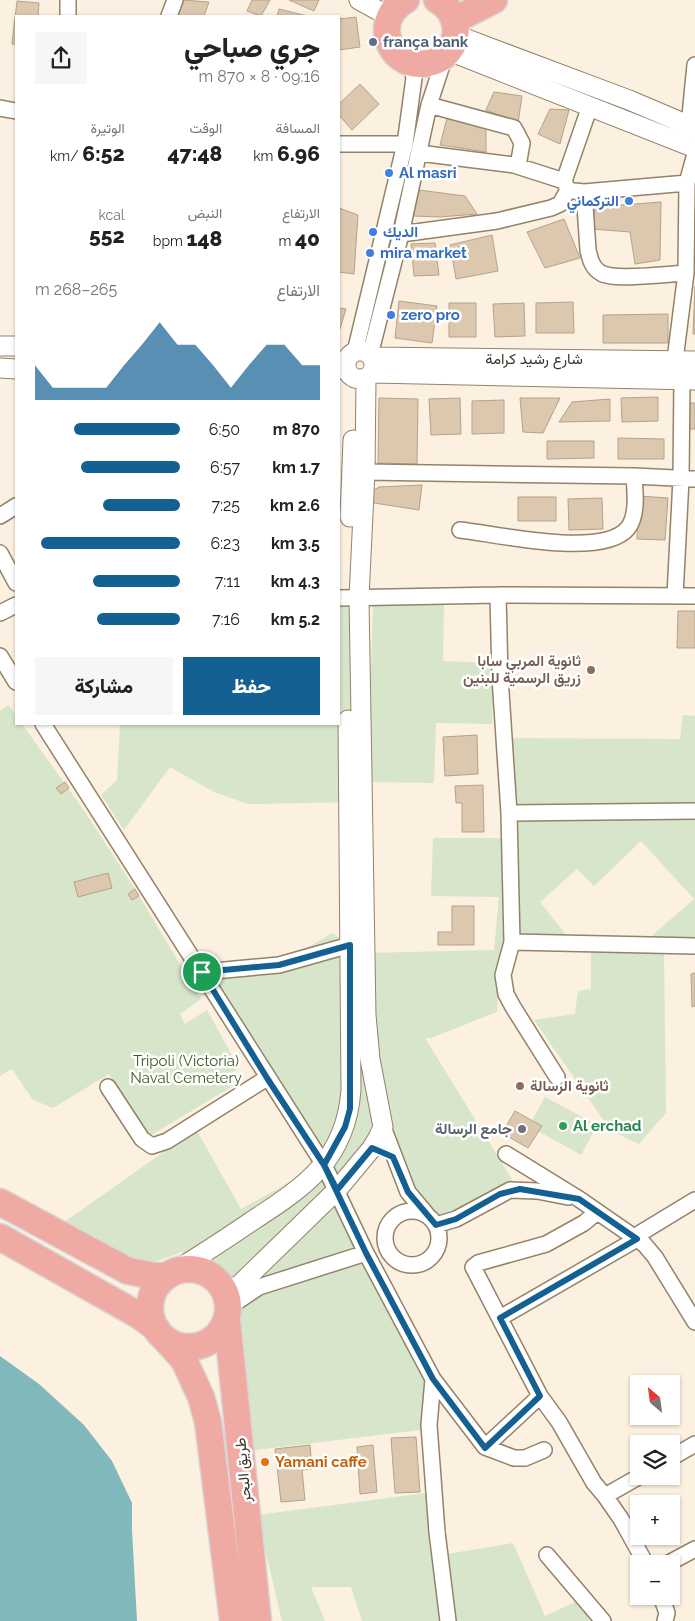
<!DOCTYPE html>
<html lang="ar">
<meta charset="utf-8">
<style>
body{margin:0;font-family:Raleway,Vazirmatn,sans-serif;background:#f6f6f6;color:#222;direction:rtl;height:100vh;display:flex;flex-direction:column;font-size:19px;white-space:nowrap}
*{box-sizing:border-box;margin:0}
p{font-size:16px;color:#767676}
.icon{flex:none;width:28px;height:28px;fill:none;stroke:currentColor;stroke-width:2;stroke-linecap:round;stroke-linejoin:round}
.map{position:relative;flex:1;overflow:hidden;direction:ltr}
.drawer{position:absolute;left:15px;top:15px;width:325px;height:710px;display:flex;flex-direction:column;background:#fff;border-radius:0px;box-shadow:0 1px 4px #0004;direction:rtl}
.drawer>*{flex:none}
.needle{width:32px;rotate:331deg}
.tools{position:absolute;left:630px;top:1375px;display:grid;gap:10px}
.tools a{display:grid;place-items:center;width:50px;height:50px;border-radius:0px;background:#fff;box-shadow:0 1px 4px #0004;font-size:25px}
.pin{position:absolute;display:grid;place-items:center;width:42px;height:42px;color:#fff;margin:-21px;border:2px solid #fff;border-radius:50%;box-shadow:0 1px 5px #0007}
.round{display:grid;place-items:center;flex:none;width:52px;height:52px;border-radius:0px;background:#f6f6f6}
.head{display:flex;align-items:center;justify-content:space-between;height:85px;padding:0 20px}
h1{font-size:28px;font-weight:800;line-height:38px}
.figures{display:grid;grid-template-columns:repeat(3,1fr);gap:8px;height:85px;padding:5px 20px}
.figures div{display:grid;align-content:center}
.figures b{font-size:21px;font-weight:800}
.figures small{font-size:14px;font-weight:400}
.figures p{font-size:14px}
.chart{height:140px;padding:10px 20px}
.chart p{display:flex;justify-content:space-between}
.chart svg{width:100%;height:90px;margin-top:5px;fill:#146093;opacity:.7}
.cta{display:flex;gap:10px;margin-top:auto;padding:10px 20px}
.cta a{flex:1;height:58px;border-radius:0px;background:#146093;color:#fff;font-size:20px;font-weight:800;line-height:58px;text-align:center}
.cta a+a{background:#f6f6f6;color:#222}
ul{padding:0 20px;list-style:none;font-size:16px}
li{display:grid;grid-template-columns:80px 60px 1fr;align-items:center;height:38px}
li i{height:12px;border-radius:6px;background:#146093}
.map>svg:first-child{display:block}
.green{fill:#d7e5cb;fill-rule:evenodd}
.water{fill:#81b8bb}
.building{fill:#dbc8ae;stroke:#b5a289}
.lines{fill:none;stroke-linecap:round;stroke-linejoin:round}
.minor-casing{stroke:#948269;stroke-width:18}
.tertiary-casing{stroke:#948269;stroke-width:21}
.trunk-casing{stroke:#d7d6d4;stroke-width:29}
.minor{stroke:#fff;stroke-width:15}
.tertiary{stroke:#fff;stroke-width:19}
.trunk{stroke:#f0aaa4;stroke-width:26}
.route-casing{stroke:#fff;stroke-width:10}
.route{stroke:#146093;stroke-width:6}
.service-dot{fill:#5c6f8a;stroke:#fff;stroke-width:2}
.shop-dot{fill:#3f7fe0;stroke:#fff;stroke-width:2}
.education-dot{fill:#8d6e63;stroke:#fff;stroke-width:2}
.leisure-dot{fill:#2e9e5b;stroke:#fff;stroke-width:2}
.worship-dot{fill:#6b7280;stroke:#fff;stroke-width:2}
.food-dot{fill:#e8710a;stroke:#fff;stroke-width:2}
.labels{text-anchor:middle;dominant-baseline:central;stroke-width:5;stroke-linejoin:round;paint-order:stroke}
.service-label{font-size:15px;font-weight:bold;fill:#4e5e75;stroke:#fff;text-anchor:start}
.shop-label{font-size:15px;font-weight:bold;fill:#366cbe;stroke:#fff;text-anchor:start}
.street-label{font-size:15px;fill:#393127;stroke:#fff}
.education-label{font-size:15px;font-weight:bold;fill:#785e54;stroke:#fff;text-anchor:end}
.park-label{font-size:15px;fill:#3f5b24;stroke:#fff}
.leisure-label{font-size:15px;font-weight:bold;fill:#27864d;stroke:#fff;text-anchor:start}
.worship-label{font-size:15px;font-weight:bold;fill:#5b616d;stroke:#fff;text-anchor:end}
.food-label{font-size:15px;font-weight:bold;fill:#c56008;stroke:#fff;text-anchor:start}
</style>
<div class="map">
<svg width="695" height="1621" viewBox="0 0 695 1621">
<rect width="100%" height="100%" fill="#fcf0e0"/>
<path class="green" d="M339,595H357L353,802L248,804L214,792L170,767L124,830L101,795L117,780L120,724H339Z
M373,600L444,602L443,661L494,663L492,724L436,723L434,783L368,782Z
M9,705L16,716V724H22L85,812L135,889L128,894L132,900L139,896L201,999L180,1014L185,1024L207,1010L239,1068L227,1076L233,1086L148,1137L109,1074L53,1108L33,1100L12,1069L0,1076V711Z
M683,715L695,716V950H664L666,1113L639,1144L611,1131L534,1020L575,1014L578,991L591,989V947L501,952L497,1012L431,1038H425L516,1186L444,1226L424,1206L385,1141L332,1194L433,1384L428,1429L247,1451L232,1294L182,1252L146,1265L124,1260L63,1223L196,1129L241,1209L319,1166L203,962C249,970 294,959 332,933L366,953L494,950L499,897L431,896L433,838H502V738L680,739ZM641,841L694,899L647,940H570L540,902L577,869L594,886Z
M545,1097L597,1125L581,1155L529,1126Z
M434,1492L447,1554L513,1543L545,1616L575,1602L584,1610L590,1621H362L351,1587H311L325,1621H282L257,1515Z"/>
<path class="water" d="M0,1356L39,1384L84,1425L112,1461L132,1503V1530L137,1621H0Z"/>
<path class="building" d="M182,0L209,2L204,16H177Z
M252,0H270L261,16L247,11Z
M289,0H319L314,11Z
M17,1L39,3L38,16H16V44H12Z
M279,9L307,16H277Z
M356,17L360,47L339,50V19Z
M360,84L379,104L352,130L339,115V104Z
M494,92L522,96L518,123L486,110Z
M550,109L569,110L560,144L538,134Z
M447,118L486,128V152L440,145Z
M419,190L465,196L477,214L440,217L413,216Z
M661,202L660,260L635,264L630,232L592,229L595,207Z
M339,208L358,215L354,274L339,272Z
M564,219L580,258L545,268L527,232Z
M492,235L498,271L456,279L450,245Z
M435,243L439,275L414,276L411,244Z
M695,286V334H693Z
M399,301L437,306L432,343L395,338Z
M573,302L574,333H536V303Z
M449,303H476V337H449Z
M524,303L525,336L495,337L493,304Z
M339,308L346,309L339,332Z
M668,314V343H603V315Z
M658,397V421L622,422L621,398Z
M379,398L418,399L417,464L378,463Z
M460,398L461,434L431,435L429,399Z
M520,398H560L543,433L523,432Z
M610,399V421L559,422L572,402Z
M504,400V433L472,434V401Z
M685,403H695V429H685Z
M618,438L664,439V459H618Z
M547,441H594V458L547,459Z
M422,485L419,510L368,502L369,493L379,487Z
M639,496L668,498L665,540L637,539Z
M518,497H556V521H518Z
M602,498L603,529L569,530L568,499Z
M678,611H695V648H677Z
M477,735L478,774L445,776L443,737Z
M65,782L69,788L61,794L56,788Z
M483,785L484,832H462V803H456L455,786Z
M108,873L112,888L78,897L74,882Z
M135,889L139,896L132,900L128,894Z
M452,906H474V945H438V932H452Z
M695,973V1006L692,1007L691,974Z
M515,1111L542,1126L528,1148L502,1133Z
M416,1437L420,1492L395,1493L391,1438Z
M310,1445L312,1469L302,1470L305,1500L281,1502L275,1449Z
M373,1445L377,1492L360,1494L357,1447Z"/>
<g class="lines">
<defs>
<path id="minor" d="M68,0V16
M169,16L175,0
M429,105L514,128L522,143L518,166
M0,108L16,111
M689,126L695,65
M339,144H405
M564,181L590,106
M574,191L584,192L687,183
M584,192L588,250C590,259 592,268 601,273C614,281 668,274 686,273
M401,234L497,221L551,208L560,204L568,190L564,181L514,165L419,153
M355,352L405,144L414,78L411,63
M370,355L401,234L429,105L445,56
M675,360L686,273L687,183L695,154
M365,472L634,476L695,479
M0,516L16,506
M460,530C497,534 603,559 628,528C638,515 635,491 634,476
M0,553L16,583
M498,595L500,677L509,813L512,942L503,975L506,994L513,1007L557,1077
M675,596L681,479L682,379
M339,598L498,595L695,596
M0,613L16,605
M0,656L16,682
M43,724L324,1165L366,1253L433,1379L485,1447L514,1458H525L544,1450
M509,813L695,811
M512,942L695,946
M203,972L279,965L350,945
M108,1087L142,1139L152,1146L167,1141L267,1078
M383,1127L408,1192L428,1216
M506,1154L579,1199L644,1244L655,1257L695,1322
M385 1238a27 27 0 1 1 54 0a27 27 0 1 1-54 0Z
M436,1225L456,1219L510,1190L537,1191L568,1197
M634,1237L695,1200
M229,1307L259,1287L366,1253
M500,1318L637,1239
M433,1379L429,1425L437,1532L448,1621
M540,1396L473,1267L478,1263L546,1244L584,1223L597,1212
M485,1447L540,1396L559,1422L594,1483L605,1496L640,1476
M671,1458L695,1444
M605,1496L621,1519L646,1564
M547,1555L603,1621
M667,1564L695,1549
M661,1596L667,1613L665,1621"/>
<path id="tertiary" d="M359,0L390,17
M456,35L629,100L695,128
M449,51L695,148
M0,346H16
M346 365a14 14 0 1 1 28 0a14 14 0 1 1-28 0Z
M372,357L695,361
M0,368L16,369
M373,373L695,380
M350,517L353,440
M175,1271C201,1255 227,1238 252,1221C306,1186 346,1159 351,1090L348,720
M227,1297L337,1190L372,1148L378,1138L383,1127L370,1059L366,1015L359,598L365,472L366,379"/>
<path id="trunk" d="M406,0C394,6 386,19 387,32C392,81 463,70 455,24C453,14 447,5 437,0
M455,20L494,0
M0,1202L128,1271L154,1276H167
M0,1237L140,1316L156,1328
M150 1308a39 39 0 1 1 78 0a39 39 0 1 1-78 0Z
M227,1320L258,1621
M164,1338L184,1360L201,1397L208,1422L233,1621"/>
</defs>
<use href="#minor" class="minor-casing"/>
<use href="#tertiary" class="tertiary-casing"/>
<use href="#trunk" class="trunk-casing"/>
<use href="#minor" class="minor"/>
<use href="#tertiary" class="tertiary"/>
<use href="#trunk" class="trunk"/>
</g>
<g class="lines">
<defs>
<path id="route" d="M202,972L267,1078L324,1165L366,1253L433,1379L485,1448L540,1396L500,1318L637,1239L579,1199L520,1189L500,1194L456,1219L436,1225L408,1192L393,1157L372,1148L337,1190L324,1165L345,1127L350,1109V945L279,965L202,972"/>
</defs>
<use href="#route" class="route-casing"/>
<use href="#route" class="route"/>
</g>
<circle class="service-dot" cx="373" cy="42" r="5"/>
<g class="shop-dot">
<circle cx="389" cy="173" r="5"/>
<circle cx="629" cy="201" r="5"/>
<circle cx="373" cy="232" r="5"/>
<circle cx="370" cy="253" r="5"/>
<circle cx="391" cy="315" r="5"/>
</g>
<g class="education-dot">
<circle cx="591" cy="670" r="5"/>
<circle cx="520" cy="1086" r="5"/>
</g>
<circle class="leisure-dot" cx="563" cy="1126" r="5"/>
<circle class="worship-dot" cx="522" cy="1129" r="5"/>
<circle class="food-dot" cx="265" cy="1462" r="5"/>
<g class="labels">
<g class="service-label">
<text x="383" y="42">frança bank</text>
</g>
<g class="shop-label">
<text x="399" y="173">Al masri</text>
<text x="619" y="201" text-anchor="end">التركماني</text>
<text x="383" y="232">الديك</text>
<text x="380" y="253">mira market</text>
<text x="401" y="315">zero pro</text>
</g>
<g class="street-label">
<text x="534" y="359">شارع رشيد كرامة</text>
<text transform="translate(243 1470) rotate(-95)">طريق البحر</text>
</g>
<g class="education-label">
<text x="581" y="661">ثانوية المربي سابا<tspan x="581" dy="17">زريق الرسمية للبنين</tspan></text>
<text x="530" y="1086" text-anchor="start">ثانوية الرسالة</text>
</g>
<g class="park-label">
<text x="186" y="1061">Tripoli (Victoria)<tspan x="186" dy="17">Naval Cemetery</tspan></text>
</g>
<g class="leisure-label">
<text x="573" y="1126">Al erchad</text>
</g>
<g class="worship-label">
<text x="512" y="1129">جامع الرسالة</text>
</g>
<g class="food-label">
<text x="275" y="1462">Yamani caffe</text>
</g>
</g>
</svg>
<div class="tools">
<a><svg class="needle" viewBox="-14 -14 28 28"><path d="M0-13l5 13h-10z" fill="#e53935"/><path d="M0 13l5-13h-10z" fill="#767676"/></svg></a>
<a><svg class="icon" aria-label="layers" viewBox="0 0 24 24"><path d="M12 4l9 5-9 5-9-5zM3 14l9 5 9-5"/></svg></a>
<a>+</a>
<a>−</a>
</div>
<div class="pin" style="left:202px;top:972px;background:#1e9e55"><svg class="icon" aria-label="arrive" viewBox="0 0 24 24"><path d="M6 21V4h12l-3 4 3 4H6"/></svg></div>
<section class="drawer">
<div class="head"><div><h1>جري صباحي</h1><p>09:16 · 8 × 870 m</p></div><a class="round"><svg class="icon" aria-label="share" viewBox="0 0 24 24"><path d="M12 15V3M7 8l5-5 5 5M5 13v7h14v-7"/></svg></a></div>
<div class="figures">
<div><p>المسافة</p><b>6.96<small> km</small></b></div>
<div><p>الوقت</p><b>47:48</b></div>
<div><p>الوتيرة</p><b>6:52<small> /km</small></b></div>
</div>
<div class="figures">
<div><p>الارتفاع</p><b>40<small> m</small></b></div>
<div><p>النبض</p><b>148<small> bpm</small></b></div>
<div><p>kcal</p><b>552</b></div>
</div>
<div class="chart"><p><span>الارتفاع</span>265–268 m</p>
<svg viewBox="0 0 160 44" preserveAspectRatio="none"><path d="M0 44V27L10 38L20 38L30 38L40 38L50 27L60 17L70 6L80 17L90 17L100 27L110 38L120 27L130 17L140 17L150 27L160 27V44z"/></svg>
</div>
<ul>
<li><b>870 m</b>6:50<i style="width:73%"></i></li>
<li><b>1.7 km</b>6:57<i style="width:68%"></i></li>
<li><b>2.6 km</b>7:25<i style="width:53%"></i></li>
<li><b>3.5 km</b>6:23<i style="width:96%"></i></li>
<li><b>4.3 km</b>7:11<i style="width:60%"></i></li>
<li><b>5.2 km</b>7:16<i style="width:57%"></i></li>
</ul>
<div class="cta"><a>حفظ</a><a>مشاركة</a></div>
</section>
</div>
